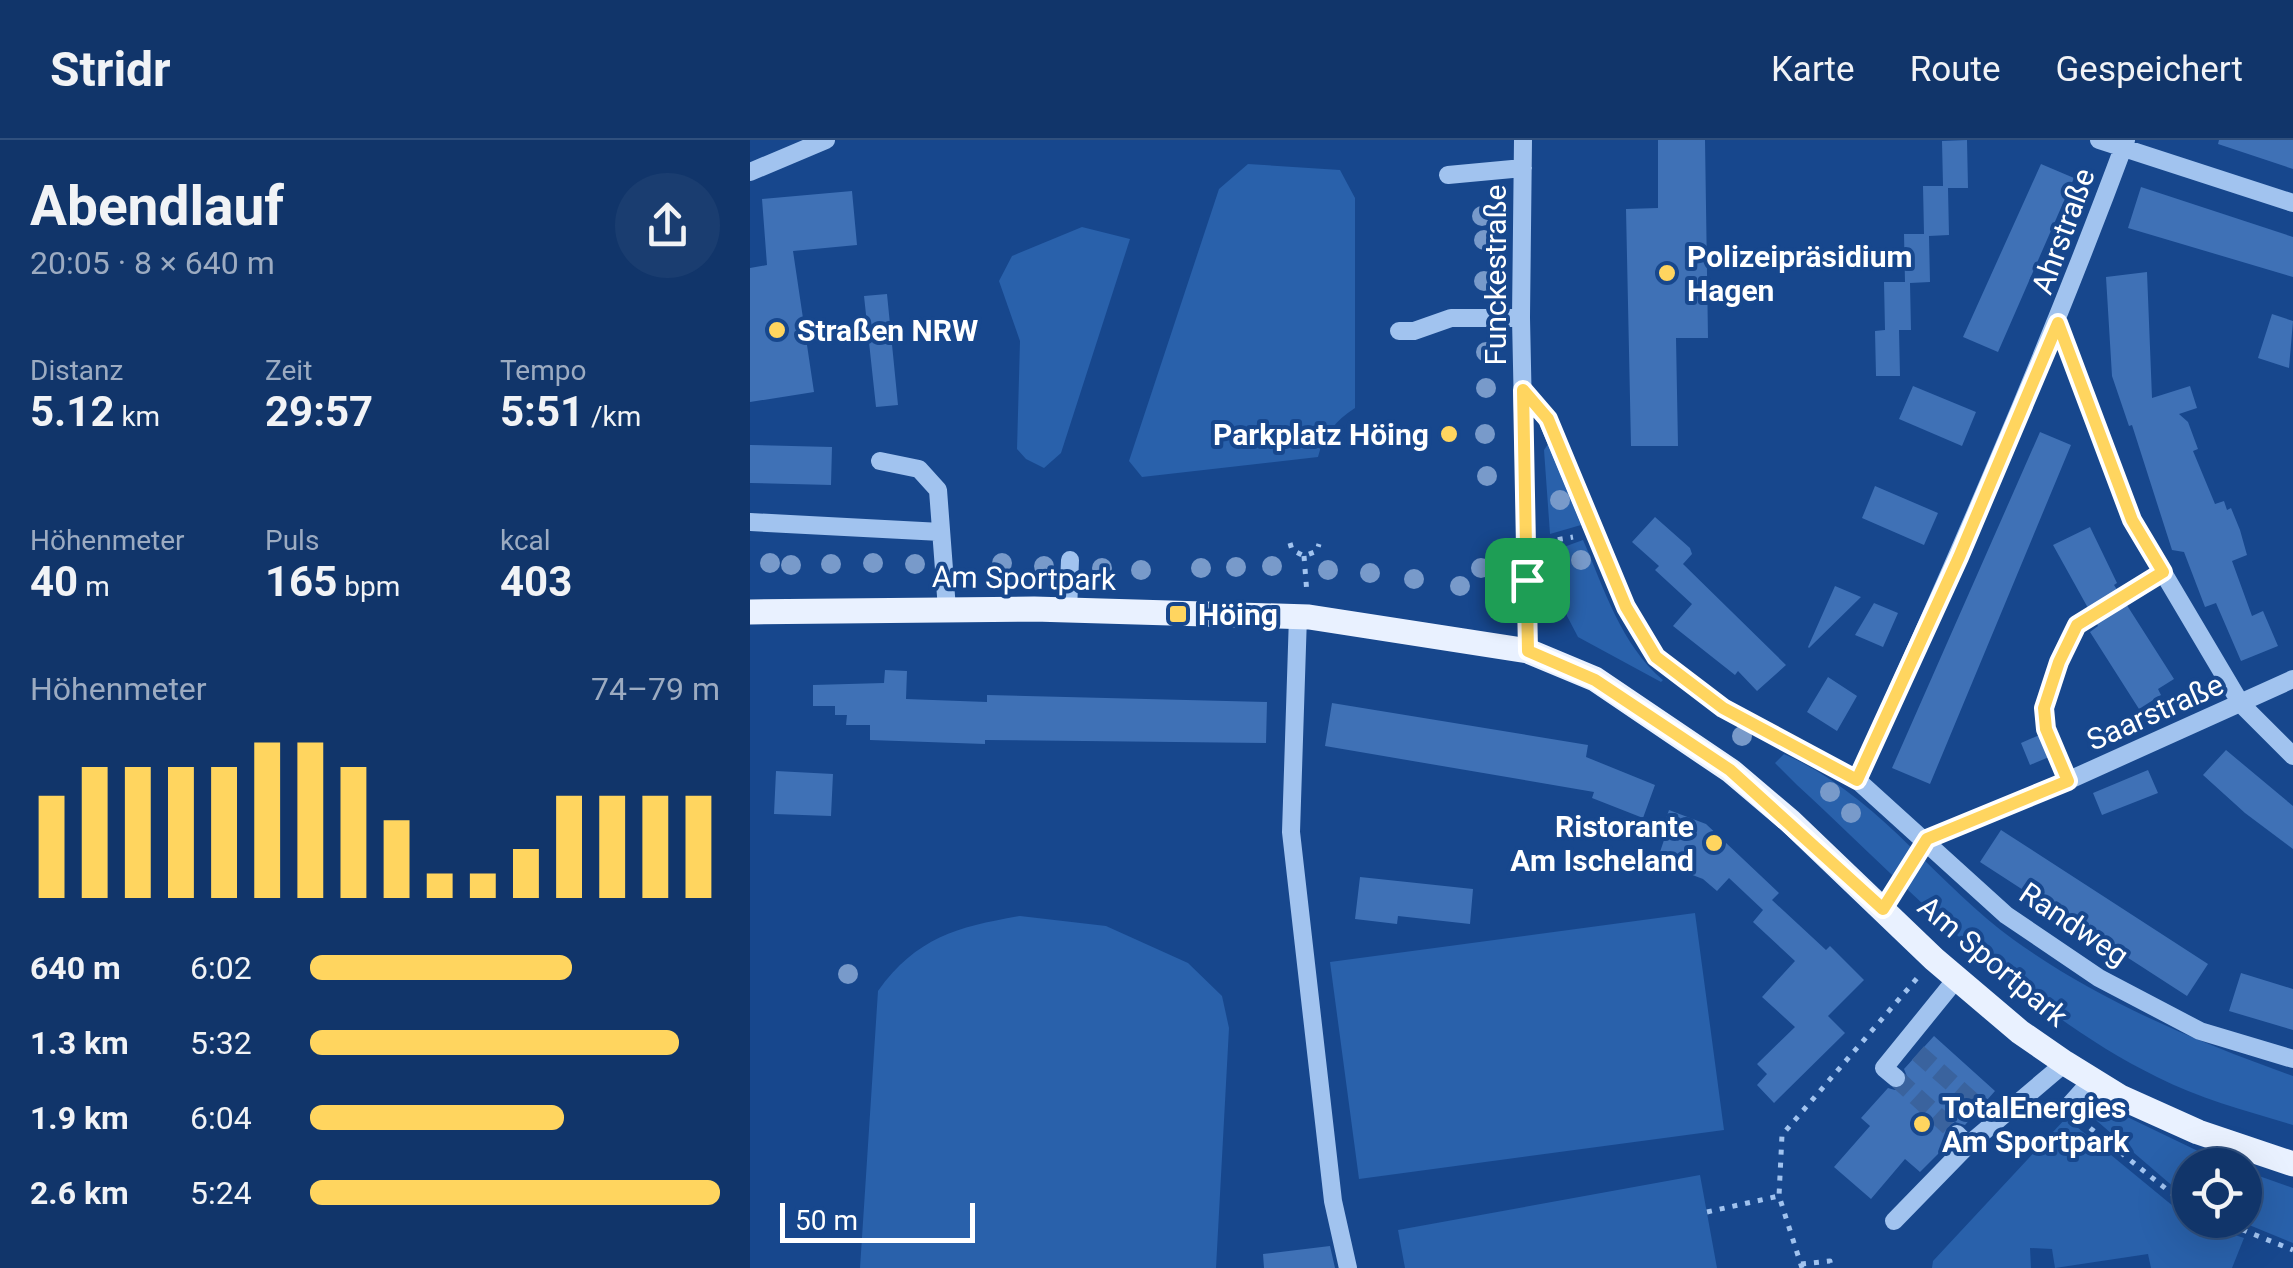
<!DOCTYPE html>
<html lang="de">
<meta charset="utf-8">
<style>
body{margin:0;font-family:Roboto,sans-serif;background:#1a3d70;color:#f1f3f6;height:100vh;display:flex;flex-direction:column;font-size:38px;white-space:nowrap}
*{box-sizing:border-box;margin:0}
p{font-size:32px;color:#9cabc1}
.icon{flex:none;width:55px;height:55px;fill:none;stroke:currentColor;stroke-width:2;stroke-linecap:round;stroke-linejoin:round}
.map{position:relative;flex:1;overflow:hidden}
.sheet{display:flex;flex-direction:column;background:#11356a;width:750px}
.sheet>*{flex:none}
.fabs{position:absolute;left:1422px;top:1008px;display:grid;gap:20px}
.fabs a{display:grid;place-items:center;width:90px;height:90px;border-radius:50%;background:#11356a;box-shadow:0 10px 40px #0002,0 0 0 2px #30507e;font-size:50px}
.scale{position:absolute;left:30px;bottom:25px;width:195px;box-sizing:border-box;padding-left:10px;border:5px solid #fff;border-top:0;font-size:28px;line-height:35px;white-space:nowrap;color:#fff;-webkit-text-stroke:8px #17478d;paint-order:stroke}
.pin{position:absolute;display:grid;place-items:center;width:85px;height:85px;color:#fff;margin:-42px;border-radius:20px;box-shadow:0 5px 15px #0006}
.round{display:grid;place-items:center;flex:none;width:105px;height:105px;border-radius:52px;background:#1a3d70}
.head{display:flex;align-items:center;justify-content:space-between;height:170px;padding:0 30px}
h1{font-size:55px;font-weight:700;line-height:75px}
.stats{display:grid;grid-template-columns:repeat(3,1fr);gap:15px;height:170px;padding:10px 30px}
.stats div{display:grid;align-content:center}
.stats b{font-size:42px;font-weight:700}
.stats small{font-size:28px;font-weight:400}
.stats p{font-size:28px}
.chart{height:280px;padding:20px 30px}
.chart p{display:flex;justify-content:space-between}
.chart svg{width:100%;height:180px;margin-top:10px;stroke:#ffd55f;stroke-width:6}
ul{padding:0 30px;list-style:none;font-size:32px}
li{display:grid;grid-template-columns:160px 120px 1fr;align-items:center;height:75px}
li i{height:25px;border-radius:12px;background:#ffd55f}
header{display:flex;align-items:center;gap:60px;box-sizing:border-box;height:140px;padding:0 50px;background:#11356a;border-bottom:2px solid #30507e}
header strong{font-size:48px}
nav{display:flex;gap:55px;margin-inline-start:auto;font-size:35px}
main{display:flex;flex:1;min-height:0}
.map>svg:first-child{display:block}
.green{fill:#2961ab}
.building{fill:#3f71b6}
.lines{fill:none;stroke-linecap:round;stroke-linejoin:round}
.minor-tunnel{stroke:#3a639e;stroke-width:18;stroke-dasharray:18 9;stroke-linecap:butt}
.path{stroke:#a1c3ef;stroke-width:5;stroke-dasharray:5 8;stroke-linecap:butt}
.minor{stroke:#a1c3ef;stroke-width:18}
.major{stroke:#e9f1ff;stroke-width:25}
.tree{fill:#789aca}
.route-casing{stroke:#fff;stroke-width:20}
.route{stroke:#ffd55f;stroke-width:12}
.poi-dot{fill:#ffd55f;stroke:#17478d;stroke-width:4}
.labels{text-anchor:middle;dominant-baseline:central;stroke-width:8;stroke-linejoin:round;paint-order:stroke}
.street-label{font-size:30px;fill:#fff;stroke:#17478d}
.poi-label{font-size:30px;font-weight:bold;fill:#fff;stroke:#17478d;text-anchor:start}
</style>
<header>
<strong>Stridr</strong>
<nav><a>Karte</a><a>Route</a><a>Gespeichert</a></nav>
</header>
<main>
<section class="sheet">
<div class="head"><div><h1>Abendlauf</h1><p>20:05 · 8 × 640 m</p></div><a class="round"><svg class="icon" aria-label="share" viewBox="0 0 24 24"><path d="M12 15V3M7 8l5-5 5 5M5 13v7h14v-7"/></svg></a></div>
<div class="stats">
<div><p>Distanz</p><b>5.12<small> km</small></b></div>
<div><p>Zeit</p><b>29:57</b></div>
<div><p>Tempo</p><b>5:51<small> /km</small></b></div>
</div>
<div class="stats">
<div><p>Höhenmeter</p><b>40<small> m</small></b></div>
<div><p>Puls</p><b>165<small> bpm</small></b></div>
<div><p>kcal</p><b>403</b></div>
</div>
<div class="chart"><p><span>Höhenmeter</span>74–79 m</p>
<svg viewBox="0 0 160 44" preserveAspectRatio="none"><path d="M5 44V19M15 44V12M25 44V12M35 44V12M45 44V12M55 44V6M65 44V6M75 44V12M85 44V25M95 44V38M105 44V38M115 44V32M125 44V19M135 44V19M145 44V19M155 44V19"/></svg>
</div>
<ul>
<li><b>640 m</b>6:02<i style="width:64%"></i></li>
<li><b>1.3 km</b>5:32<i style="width:90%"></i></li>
<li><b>1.9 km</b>6:04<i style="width:62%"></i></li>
<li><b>2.6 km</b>5:24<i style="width:100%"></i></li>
</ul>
</section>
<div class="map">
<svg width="1543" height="1128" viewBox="0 0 1543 1128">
<rect width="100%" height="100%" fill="#17478d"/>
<path class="green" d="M498,24L590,30L605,58V268C586,280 573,296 568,317L392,337L379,321L469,49Z
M332,87L380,99L311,313L294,328L276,319L267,309L270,201L249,141L262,116Z
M798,304L831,385L800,394L794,310Z
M833,400C854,448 871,505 913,540L911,542L828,497L817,476L811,408Z
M1034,614C1128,655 1184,742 1264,800C1349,861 1445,901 1543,936V985C1497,971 1450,959 1407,937C1269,869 1159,748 1047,645L1025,623Z
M945,773L974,990L609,1039L580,822Z
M270,776L356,786L438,823L472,856L479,888L466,1128H110L128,851C167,797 208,787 270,776Z
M1336,959L1344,961L1477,1025H1440V1061L1333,969Z
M1316,978L1440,1080L1494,1098L1482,1128H1401L1398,1114L1305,1128L1302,1109L1280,1108L1281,1128H1182L1183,1121Z
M1495,1031L1543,1048V1103L1487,1080H1495Z
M950,1035L967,1128H655L648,1090Z"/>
<path class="building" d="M908,0H955L958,198H926L928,306H881L876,69L908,68Z
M1217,0L1218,48H1198L1199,95L1179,96L1180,142L1160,143L1161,190H1149L1150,236H1126L1125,191L1135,190L1134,142H1155L1154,94H1174L1173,46H1193L1192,1Z
M1469,0H1543V29L1468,4Z
M1291,24L1324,38L1248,212L1213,197Z
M1391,47L1543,97V137L1378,88Z
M102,51L107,105L43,111L64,252L0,262V128L17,125L12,59Z
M1397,132L1402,258L1440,246L1447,268L1429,274L1438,282L1448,309L1443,311L1465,364L1474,361L1477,370L1481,368L1490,390L1497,415L1482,421L1502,476L1513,471L1528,506L1491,521L1466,463L1455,467L1434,412L1422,410L1382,285L1379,286L1362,236L1356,137Z
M137,154L148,265L126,267L114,156Z
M1522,174L1543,181L1539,228L1508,218Z
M1163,246L1226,272L1212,306L1149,279Z
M1290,292L1321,305L1180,644L1142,628Z
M0,305L82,307L81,345L0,343Z
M1125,346L1188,373L1174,405L1112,378Z
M905,377L940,408L942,414L933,424L1036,525L1007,551L988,531L985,535L923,486L942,464L905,430L909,426L882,402Z
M1340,387L1367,443L1364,445L1424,539L1408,549L1411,555L1389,569L1340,492L1348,486L1303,405Z
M1085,446L1111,457L1059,508L1058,507Z
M1124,463L1148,473L1133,507L1105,495Z
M135,530L157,531L156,559L237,562V555L517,562L516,603L235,600V604L120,600V585H96L97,575H85V566H63V545L134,543Z
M1078,537L1107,556L1087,591L1057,572Z
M582,563L838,605L836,617L905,645L893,678L842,658L844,652L575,606Z
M1301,590L1311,612L1280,625L1271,603Z
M1476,610L1543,666V709L1495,673L1453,635Z
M1398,630L1408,653L1352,675L1343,653Z
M26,631L83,634L81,676L24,674Z
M919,670L956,684L1029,753L1022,760L1076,810L1080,806L1114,840L1078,876L1095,893L1024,963L1007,945L1017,934L1007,924L1045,887L1012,857L1045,821L1003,782L1013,770L979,738L967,751L953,739L924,728L926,722L909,715L914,700L909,698Z
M1251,690L1458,824L1437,856L1230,722Z
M610,737L723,749L720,784L648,776L647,784L605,779Z
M1491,833L1543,849V890L1479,871Z
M1184,896L1245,951L1215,985L1205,982L1198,986L1195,996L1199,1003L1170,1032L1155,1019L1121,1059L1084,1027L1120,986L1111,978L1138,948L1145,950L1155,947L1158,939L1154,929Z
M580,1106L585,1128H514L513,1114Z"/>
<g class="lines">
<path class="minor-tunnel" d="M1168,913L1230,968
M1146,938L1207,994"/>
<path class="path" d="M795,402L823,397
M540,403L542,410L554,416L567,411L569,404
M554,416L557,454
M1309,622L1295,589V568L1327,485L1397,441
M1145,750L1166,717
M1330,980L1440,1068
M957,1072L1029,1056
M1468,1080L1543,1110
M1051,1124L1080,1121L1081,1128
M1052,1128L1029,1056L1032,995L1169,836"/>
<path class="minor" d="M773,0L771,178L778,511
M1349,0L1543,63
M0,32L76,0
M698,35L773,28
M1308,183L1382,380L1491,564L1543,616
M649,191H664L701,178H771
M773,250L797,279L876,467L906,517L973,568L1107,640L1256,775L1349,838L1450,891L1543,919
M130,321L169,329L188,350L197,469
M0,382L191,392
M318,471L320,420
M548,476L541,692L583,1061L598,1128
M1107,640C1203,429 1295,218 1376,0
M1177,699L1317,641L1543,539
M1146,938L1134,928L1207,838
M1316,969L1342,940
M1207,994L1218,1005L1315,923
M1144,1081L1218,1005"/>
<path class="major" d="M0,472L284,469L559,477L778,511L845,539L981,631L1040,681L1184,819L1270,892L1315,923L1370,957L1448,992L1543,1024"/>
</g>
<g class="tree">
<circle cx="732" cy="76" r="10"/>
<circle cx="734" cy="100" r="10"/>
<circle cx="734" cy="141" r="10"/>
<circle cx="736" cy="212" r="10"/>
<circle cx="736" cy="248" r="10"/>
<circle cx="735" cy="294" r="10"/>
<circle cx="737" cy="336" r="10"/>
<circle cx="810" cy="360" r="10"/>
<circle cx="831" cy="420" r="10"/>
<circle cx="20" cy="423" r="10"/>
<circle cx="123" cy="423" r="10"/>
<circle cx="252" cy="423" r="10"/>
<circle cx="81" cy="424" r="10"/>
<circle cx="165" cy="424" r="10"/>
<circle cx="41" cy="425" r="10"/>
<circle cx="294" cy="426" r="10"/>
<circle cx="522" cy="426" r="10"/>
<circle cx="486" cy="427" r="10"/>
<circle cx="352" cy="428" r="10"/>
<circle cx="451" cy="428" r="10"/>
<circle cx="731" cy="428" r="10"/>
<circle cx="391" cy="430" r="10"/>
<circle cx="578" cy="430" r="10"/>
<circle cx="620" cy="433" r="10"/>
<circle cx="664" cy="439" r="10"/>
<circle cx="710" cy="446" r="10"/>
<circle cx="992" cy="596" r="10"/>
<circle cx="1080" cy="652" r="10"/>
<circle cx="1101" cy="673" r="10"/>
<circle cx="98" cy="834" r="10"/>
</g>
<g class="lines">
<defs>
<path id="route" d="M1308,183L1382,380L1413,432L1327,485L1309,522L1294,568L1296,589L1318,641L1177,699L1133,769L980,630L845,540L778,511L773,250L798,279L876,467L906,517L973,568L1107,640L1209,417Z"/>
</defs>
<use href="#route" class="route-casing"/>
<use href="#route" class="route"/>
</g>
<g class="poi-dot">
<circle cx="917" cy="133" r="10"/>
<circle cx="27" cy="190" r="10"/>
<circle cx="699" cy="294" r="10"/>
<rect x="418" y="464" width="20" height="20" rx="5"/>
<circle cx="964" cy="703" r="10"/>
<circle cx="1172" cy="984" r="10"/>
</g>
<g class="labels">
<g class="street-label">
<text transform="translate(1313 91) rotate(-70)">Ahrstraße</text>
<text transform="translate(745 135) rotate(-90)">Funckestraße</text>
<text transform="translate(274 438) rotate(1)">Am Sportpark</text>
<text transform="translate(1405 572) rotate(-24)">Saarstraße</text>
<text transform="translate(1324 784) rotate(34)">Randweg</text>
<text transform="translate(1243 821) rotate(40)">Am Sportpark</text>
</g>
<g class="poi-label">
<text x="937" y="116">Polizeipräsidium<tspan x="937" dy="34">Hagen</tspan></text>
<text x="47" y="190">Straßen NRW</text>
<text x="679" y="294" text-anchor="end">Parkplatz Höing</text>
<text x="448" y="474">Höing</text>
<text x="944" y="686" text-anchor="end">Ristorante<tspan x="944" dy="34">Am Ischeland</tspan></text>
<text x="1192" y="967">TotalEnergies<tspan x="1192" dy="34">Am Sportpark</tspan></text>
</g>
</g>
</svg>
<div class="fabs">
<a><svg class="icon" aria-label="locate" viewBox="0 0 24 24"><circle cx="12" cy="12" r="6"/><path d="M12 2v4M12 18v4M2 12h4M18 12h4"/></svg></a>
</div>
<div class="scale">50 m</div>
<div class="pin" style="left:777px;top:440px;background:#1e9e55"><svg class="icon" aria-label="arrive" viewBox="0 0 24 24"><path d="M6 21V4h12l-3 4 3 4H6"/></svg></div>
</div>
</main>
